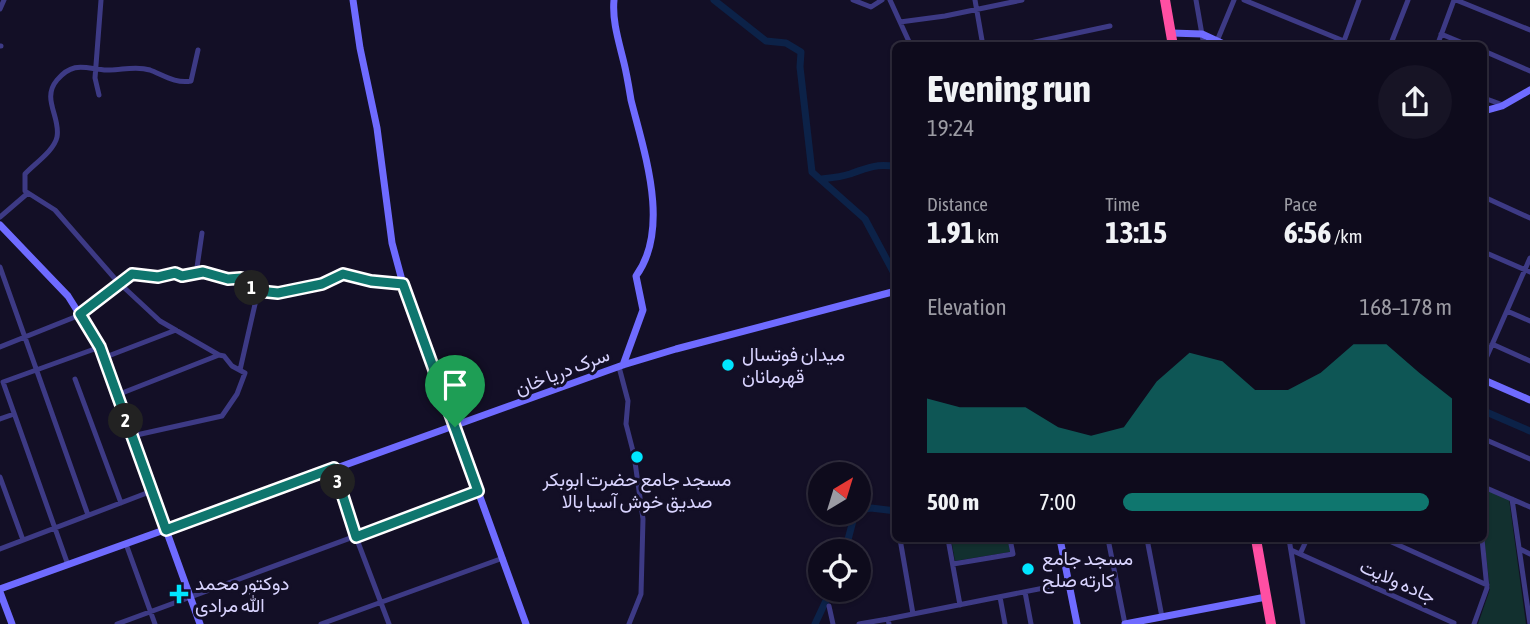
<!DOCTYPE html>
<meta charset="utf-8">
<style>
body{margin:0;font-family:"Asap Condensed",Vazirmatn,sans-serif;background:#171425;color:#f1f3f6;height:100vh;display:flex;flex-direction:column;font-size:26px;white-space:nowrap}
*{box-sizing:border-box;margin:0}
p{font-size:23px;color:#9b9ba3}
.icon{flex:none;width:38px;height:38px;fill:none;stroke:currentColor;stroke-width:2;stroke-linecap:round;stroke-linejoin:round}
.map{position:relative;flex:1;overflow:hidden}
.sheet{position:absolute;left:892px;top:42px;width:595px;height:500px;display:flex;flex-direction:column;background:#0e0b1c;border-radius:10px;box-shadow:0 2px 5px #0004,0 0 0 2px #2e2b3b}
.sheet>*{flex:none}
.needle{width:46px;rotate:38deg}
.tools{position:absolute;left:808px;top:462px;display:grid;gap:14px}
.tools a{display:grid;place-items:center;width:63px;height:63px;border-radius:50%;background:#0e0b1c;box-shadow:0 2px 5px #0004,0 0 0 2px #2e2b3b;font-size:35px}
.pin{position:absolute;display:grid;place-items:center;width:60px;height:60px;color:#fff;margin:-72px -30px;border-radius:50% 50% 50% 0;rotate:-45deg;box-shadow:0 0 7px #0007}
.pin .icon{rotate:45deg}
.km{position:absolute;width:35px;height:35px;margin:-18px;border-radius:50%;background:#222;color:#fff;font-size:19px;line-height:35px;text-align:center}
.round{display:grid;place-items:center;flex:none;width:74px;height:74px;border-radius:37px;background:#171425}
.summary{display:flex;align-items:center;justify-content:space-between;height:119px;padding:0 35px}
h1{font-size:38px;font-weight:700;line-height:52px}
.stats{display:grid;grid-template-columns:repeat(3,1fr);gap:10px;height:119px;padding:7px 35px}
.stats div{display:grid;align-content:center}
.stats b{font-size:30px;font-weight:700}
.stats small{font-size:19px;font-weight:400}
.stats p{font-size:19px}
.chart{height:196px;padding:14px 35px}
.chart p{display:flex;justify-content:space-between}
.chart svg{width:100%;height:126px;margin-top:7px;fill:#0f766e;opacity:.7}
ul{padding:0 35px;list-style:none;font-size:23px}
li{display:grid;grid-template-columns:112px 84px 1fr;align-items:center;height:52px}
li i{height:18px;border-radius:9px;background:#0f766e}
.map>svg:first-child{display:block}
.green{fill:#12302f}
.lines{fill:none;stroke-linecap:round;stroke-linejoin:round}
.river{stroke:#0c2248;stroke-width:7}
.street{stroke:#3d3a85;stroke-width:5}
.secondary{stroke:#6f6bff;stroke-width:7}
.highway{stroke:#ff4fa3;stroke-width:10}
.route-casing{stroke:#fff;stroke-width:14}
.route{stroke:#0f766e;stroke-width:9}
.poi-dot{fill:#00e5ff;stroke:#130f26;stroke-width:2.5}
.labels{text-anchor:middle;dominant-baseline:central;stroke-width:6;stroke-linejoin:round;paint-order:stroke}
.poi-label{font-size:19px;fill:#d9d4ff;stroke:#130f26;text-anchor:start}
.street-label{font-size:19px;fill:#d9d4ff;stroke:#130f26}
</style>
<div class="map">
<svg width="1530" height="624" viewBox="0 0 1530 624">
<rect width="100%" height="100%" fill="#130f26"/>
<path class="green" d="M1484,489L1509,499L1526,624H1478L1490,589L1484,538Z
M951,539H1008L1010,552L955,561Z"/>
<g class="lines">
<path class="river" d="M714,0L766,41L786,43L801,52L800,67L812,172L865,219L895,275L896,281
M821,179C830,178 841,177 850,174C866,168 878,163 896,167
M1484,411L1530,431
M859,510L871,508L896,511
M845,551L855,513
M815,624L831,590"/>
<path class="street" d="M853,0L871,7L882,0
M890,0L911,46
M975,0L983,46
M1196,0L1204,46
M1244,0L1356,46
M1456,0L1530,30
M0,9L4,0
M900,22L945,16L1022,0
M1441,34L1470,46
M1217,41L1234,0
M1344,41L1359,0
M0,46H1
M1016,46L1110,26
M1390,46L1408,0
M1437,46L1454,0
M1484,51L1530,71
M99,95L95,78L101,0
M1484,98L1503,105
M1484,197L1530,218
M0,217L28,193
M1484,252L1530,272
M0,267L88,515
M196,274L202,233
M1507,311L1530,321
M1492,344L1530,361
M0,347L80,315L132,274L158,277L175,273L182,276L203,272L228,279L241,278L250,288L278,293L322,284L343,274L371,281L403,284
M103,358L176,330
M1484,363L1530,258
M619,367L628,401L626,424L634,455L643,519L641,594L629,624
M240,370L258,291
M75,379L121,503
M117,395L219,355
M0,419L14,414
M132,436L222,416L237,394L245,373L232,366L224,356L219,355L160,321L117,281L55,210L25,191V174C34,164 54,151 57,137C61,117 41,99 57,80C74,60 86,69 107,70C120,71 134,65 150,70C163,75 176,84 191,81L198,50
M1484,439L1530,459
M334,469L356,537L389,624
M0,477L23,540
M1484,487L1530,507
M1512,499L1530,624
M900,539L913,614
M948,539L960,605
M1108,539L1125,624
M1147,539L1162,617
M1289,539L1303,624
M1385,539L1487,585
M126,544L155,624
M0,549L152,491
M1520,549L1530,554
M1291,550L1454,623
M1300,554L1307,539
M953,564L1013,554L1010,539
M68,565L3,382L100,347
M1025,592L1031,624
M1000,597L1005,624
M829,606L833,624
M888,619L1069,583
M117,624L478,491
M321,624L503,558
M859,624L888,619L889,624
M1474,624L1487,588L1482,539"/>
<path class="secondary" d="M353,0L360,48L377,128L392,243L403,284L526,624
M614,0C612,21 619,42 624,63C627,75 629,88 631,100C644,152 671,228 636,276L643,310L623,365
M1171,33L1202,34L1228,46
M1484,111L1502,106L1530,90
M0,225L68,296L100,347L200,624
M1484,380L1530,400
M1060,539L1077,624
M0,589L623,365L676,349L896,291
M0,592L12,624
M1125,624L1266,597"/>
<path class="highway" d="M1165,0L1173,46
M1256,539L1271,624"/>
</g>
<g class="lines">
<defs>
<path id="route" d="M203,272L228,279L241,278L250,288L259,291L278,293L322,284L343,274L371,281L403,284L478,491L356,537L334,468L166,530L100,347L80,314L132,274L158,277L175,273L182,276Z"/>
</defs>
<use href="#route" class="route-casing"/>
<use href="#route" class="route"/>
</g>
<g class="poi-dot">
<circle cx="728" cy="365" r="7"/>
<circle cx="637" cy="457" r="7"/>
<circle cx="1028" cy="569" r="7"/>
<path d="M175.5 583.5h7v7h7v7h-7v7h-7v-7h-7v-7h7z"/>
</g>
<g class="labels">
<g class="poi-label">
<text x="742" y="354">میدان فوتسال<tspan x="742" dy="22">قهرمانان</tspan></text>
<text x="637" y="479" text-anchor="middle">مسجد جامع حضرت ابوبکر<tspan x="637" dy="22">صدیق خوش آسیا بالا</tspan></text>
<text x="1042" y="558">مسجد جامع<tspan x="1042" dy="22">کارته صلح</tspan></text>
<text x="195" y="583">دوکتور محمد<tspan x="195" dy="22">الله مرادی</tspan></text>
</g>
<g class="street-label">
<text transform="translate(562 371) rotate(-21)">سرک دریا خان</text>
<text transform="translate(1398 581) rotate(24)">جاده ولایت</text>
</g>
</g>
</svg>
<div class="tools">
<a><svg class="needle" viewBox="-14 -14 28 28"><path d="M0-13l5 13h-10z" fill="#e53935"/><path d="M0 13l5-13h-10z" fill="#9b9ba3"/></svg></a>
<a><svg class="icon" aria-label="locate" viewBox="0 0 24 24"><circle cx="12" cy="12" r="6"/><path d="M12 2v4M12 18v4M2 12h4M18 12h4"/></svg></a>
</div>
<div class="pin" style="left:455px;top:427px;background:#1e9e55"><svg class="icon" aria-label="arrive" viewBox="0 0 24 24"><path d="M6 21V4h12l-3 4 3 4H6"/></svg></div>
<b class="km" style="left:252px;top:288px">1</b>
<b class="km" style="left:126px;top:421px">2</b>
<b class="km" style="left:338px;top:482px">3</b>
<section class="sheet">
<div class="summary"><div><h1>Evening run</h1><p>19:24</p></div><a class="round"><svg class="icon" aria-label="share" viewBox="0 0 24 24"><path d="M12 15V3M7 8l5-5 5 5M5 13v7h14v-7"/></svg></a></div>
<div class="stats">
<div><p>Distance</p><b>1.91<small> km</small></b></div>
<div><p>Time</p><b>13:15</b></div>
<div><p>Pace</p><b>6:56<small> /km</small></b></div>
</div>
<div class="chart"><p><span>Elevation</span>168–178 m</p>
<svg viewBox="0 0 160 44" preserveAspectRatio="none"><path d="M0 44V25L10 28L20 28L30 28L40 35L50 38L60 35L70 19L80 9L90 12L100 22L110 22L120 16L130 6L140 6L150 16L160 25V44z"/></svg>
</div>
<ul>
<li><b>500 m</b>7:00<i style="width:93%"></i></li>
</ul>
</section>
</div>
